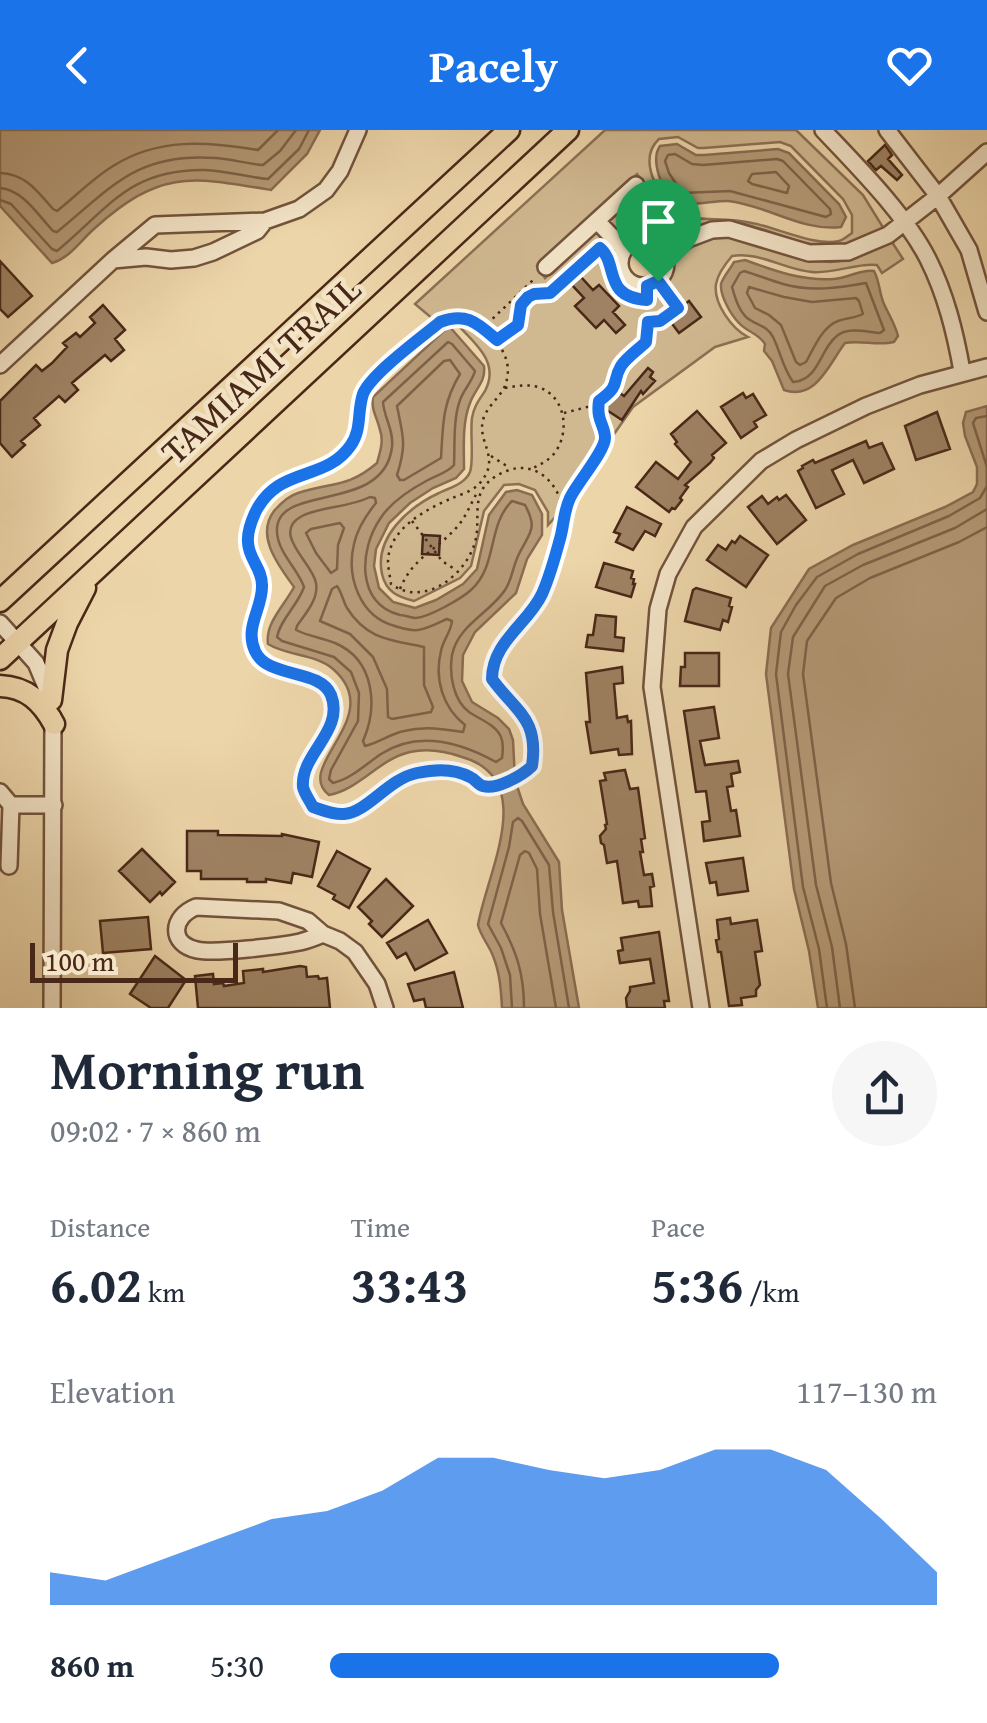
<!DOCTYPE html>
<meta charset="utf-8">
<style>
body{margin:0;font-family:"Gentium Book Plus",serif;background:#f6f6f7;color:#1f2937;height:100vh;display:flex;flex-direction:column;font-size:38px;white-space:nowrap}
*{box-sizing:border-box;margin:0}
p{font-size:32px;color:#747a83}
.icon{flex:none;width:55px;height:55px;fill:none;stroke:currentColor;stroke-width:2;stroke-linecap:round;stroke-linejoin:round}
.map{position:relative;height:878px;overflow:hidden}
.drawer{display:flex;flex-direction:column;background:#fff;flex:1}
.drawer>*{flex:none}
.scale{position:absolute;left:30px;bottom:25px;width:208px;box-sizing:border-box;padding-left:10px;border:5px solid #492817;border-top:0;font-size:28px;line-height:35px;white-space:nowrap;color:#492817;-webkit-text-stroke:8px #f3e4c7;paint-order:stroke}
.pin{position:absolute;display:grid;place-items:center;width:85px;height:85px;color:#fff;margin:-102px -42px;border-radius:50% 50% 50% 0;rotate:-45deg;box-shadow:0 0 10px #0007}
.pin .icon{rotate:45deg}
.round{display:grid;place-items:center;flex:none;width:105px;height:105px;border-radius:52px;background:#f6f6f7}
.overview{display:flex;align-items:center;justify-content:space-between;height:170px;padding:0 50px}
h1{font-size:55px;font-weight:700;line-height:75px}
.stats{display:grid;grid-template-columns:repeat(3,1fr);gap:15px;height:170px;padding:10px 50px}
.stats div{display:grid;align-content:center}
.stats b{font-size:50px;font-weight:700}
.stats small{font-size:28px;font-weight:400}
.stats p{font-size:28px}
.chart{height:280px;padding:20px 50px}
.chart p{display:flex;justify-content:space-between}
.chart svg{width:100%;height:180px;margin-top:10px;fill:#1a73e8;opacity:.7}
ul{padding:0 50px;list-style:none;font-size:32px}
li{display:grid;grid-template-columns:160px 120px 1fr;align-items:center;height:75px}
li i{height:25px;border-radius:12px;background:#1a73e8}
header{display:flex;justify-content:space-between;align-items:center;height:130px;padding:0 50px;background:#1a73e8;color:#fff;font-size:45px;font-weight:700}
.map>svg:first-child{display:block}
.green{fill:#d0b890;stroke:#8c7054;stroke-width:2.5;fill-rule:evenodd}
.water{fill:#b59a77;stroke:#8a6c51;stroke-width:2.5}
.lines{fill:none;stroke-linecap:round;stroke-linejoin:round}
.shore{stroke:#7f6147;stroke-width:2.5}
.building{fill:#9e8263;stroke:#492817;stroke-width:2.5}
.minor-casing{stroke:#72533c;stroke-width:20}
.major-casing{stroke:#492817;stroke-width:25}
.path{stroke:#492817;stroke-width:2.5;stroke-dasharray:2.5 5;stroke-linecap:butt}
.minor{stroke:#f3e4c7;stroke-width:15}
.major{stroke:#ecd5a9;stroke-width:20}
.route-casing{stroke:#fff;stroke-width:20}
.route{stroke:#1a73e8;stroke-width:12}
.labels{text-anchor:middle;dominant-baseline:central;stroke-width:9;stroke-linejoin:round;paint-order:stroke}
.street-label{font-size:38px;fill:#492817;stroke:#f3e4c7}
</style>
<header><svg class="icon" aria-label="back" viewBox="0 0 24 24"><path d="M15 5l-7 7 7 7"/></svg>Pacely<svg class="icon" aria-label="heart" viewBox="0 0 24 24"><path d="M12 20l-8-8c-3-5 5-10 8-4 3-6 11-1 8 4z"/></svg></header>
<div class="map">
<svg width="987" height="878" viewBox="0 0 987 878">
<rect width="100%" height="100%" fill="#ecd5a9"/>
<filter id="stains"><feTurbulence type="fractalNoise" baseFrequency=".002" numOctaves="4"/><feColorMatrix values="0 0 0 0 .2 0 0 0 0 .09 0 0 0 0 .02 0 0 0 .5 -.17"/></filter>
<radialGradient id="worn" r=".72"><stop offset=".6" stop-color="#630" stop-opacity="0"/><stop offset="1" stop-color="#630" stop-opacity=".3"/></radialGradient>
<path class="green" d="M605,0H796L863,65L884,99C867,107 850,115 832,116C793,118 746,84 710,92C694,96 681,105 668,114C654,101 641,98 624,108L607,91L646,56L637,44L537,136L545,148L596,102L615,121C604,171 671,180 673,129L691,117L714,108L728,107L807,130L830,132L850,130L892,112L903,129L882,143L877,135C859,132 835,144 812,142C785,140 759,121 732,126C726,133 718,143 716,154C713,173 732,199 748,207L715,217L633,277L558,384L548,395V382L535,360L519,354L504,355L484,381L471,436L460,448L414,471C398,467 386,462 382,444C374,407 409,377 439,363C449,358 465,354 470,342C474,331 470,302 472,288C474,276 479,270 485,261C501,231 472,211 454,191L447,190L440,195L415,174ZM678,7L698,18H704L780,12L791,16L843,69L852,85V103C849,105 842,111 839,111C817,117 775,97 752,93C725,87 698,92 672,84C660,63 636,30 659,9Z"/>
<path class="water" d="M0,0H320L307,24L271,60C189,46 160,40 95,98C81,110 70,128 52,133L0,76Z
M677,14L696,25H704L778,19L789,23L839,74L846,87L841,97C802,102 767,75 728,71C716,70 684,78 675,71C662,62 650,30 660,16Z
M745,130C775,141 802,151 834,149C848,148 861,139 874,141C880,152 879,163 884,174C889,185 895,194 898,206L894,212C878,216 861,210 845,213C829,234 816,271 784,260L772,231L764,221L765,214C758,203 747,202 739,193C731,185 720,166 721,154C723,147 731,138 734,132Z
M449,196L484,236C486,252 475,259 470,273C462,293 464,318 464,339L456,348L433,358L410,373L389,393L376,419L374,436L379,458L393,472L415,478L436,470L463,454L477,439L489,385L506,362L517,360L532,365L542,384V405L527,429L516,463L475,502L463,525L462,551L472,572L498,588L509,599L513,610L515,650L523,674L559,732L562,780L579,878H502C501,860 500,843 493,826C489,815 481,807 478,795C487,742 539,649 462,627C445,621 428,618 410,622C379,629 360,659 329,665C292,636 388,587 333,539C316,524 287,526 268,514C265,493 284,476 294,457C279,436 255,406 274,381C281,373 288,366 298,363C331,352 348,358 377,333C380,322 384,311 380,300C377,287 371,280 373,267Z
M987,276V878H818L809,821L794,759L766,544L771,498L809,439L853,415L945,377L973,362L977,354V337L965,306L963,293L966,282Z"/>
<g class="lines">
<path class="shore" d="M675,24L692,34L703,35L777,29L783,31L830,79L831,84L826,87L730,61L682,63L669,43L665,31L668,25Z
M776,42L789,56L787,63L752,54L748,51L752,44Z
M0,43C26,44 37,61 53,79L57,81C76,66 92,49 113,36C159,7 207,12 258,20L278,0
M0,58C23,60 38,85 53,101L57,102C112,57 137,22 216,28C232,29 248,34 263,35L280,21L296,0
M0,70L11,74L52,119L57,121C109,78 129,39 205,40C227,41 247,47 268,49L299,19L309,0
M744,141C757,145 770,150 783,154C811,162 838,158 866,153L884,200L880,203C867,202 849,197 838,205C819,219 820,250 793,252C783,238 780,221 773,207C767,195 755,195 746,187C738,179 735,167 732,157L740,143Z
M749,157L784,167L812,172L856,168L859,171L863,184C855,188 847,188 838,191C822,197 814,218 806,232L800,235L796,232L781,195L769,185L755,178L747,163Z
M448,212L452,214L475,241C472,252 464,259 460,270C453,290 455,313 454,335C447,343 437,345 428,350C411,359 390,373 380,389C359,420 356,474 400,485C403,485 413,488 416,488C429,487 461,469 471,460C498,436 487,395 512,371L525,375C538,399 530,402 519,424C513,435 512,450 505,460C490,483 458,495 452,525C449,544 453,570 469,582C479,589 494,594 500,605C504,612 503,621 502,628L496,632C460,612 418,600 381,624C366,634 351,649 333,653L329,649L331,640L358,591L359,563L351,542L334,527L282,511L277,507C280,490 298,475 304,457C298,439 278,423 277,402C274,352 384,385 392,317C394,300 384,288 383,272Z
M450,230L460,244C442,274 443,295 441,328L404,350H400L397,345C407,314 403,306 397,276L444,231Z
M370,367L375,368L376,373C367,384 357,400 354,414C346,447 360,487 395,496C402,498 410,501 418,500C427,499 438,493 447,489L452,491C451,502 443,510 441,521C434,549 443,578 465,595L463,602C444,599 424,596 404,601C390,604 378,613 365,616L363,611C378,577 375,530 335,513C322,508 308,506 296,500L297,496C305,484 319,469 316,453C313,433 270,403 302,386C322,376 348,378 370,367Z
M340,393L344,398L338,415L337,439L331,443L316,423L306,403L311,399Z
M337,456C342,463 343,471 347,478C367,510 392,510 424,517V555L433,577L431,582L392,589L388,587L387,559L373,527L350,504L320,491L332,459Z
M512,878L510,845L501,818L488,794L509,717L513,692L518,688L522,691L549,735L553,782L569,878
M524,878C524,844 517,823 501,793L520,725L525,721L529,723L537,739L540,784L556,878
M827,878L819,819L803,757L776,544L781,502L796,475L817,447L858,424L949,386L980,368L987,356V337L973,293L976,288L987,286
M840,878L832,817L816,755L788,544L793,507L825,456L863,435L955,398L987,379
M855,878L846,814L831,753L803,544L807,511L836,468L870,448L959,412L987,397"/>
</g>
<path class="building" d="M885,15L892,25L888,29L902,45L897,50L881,36L876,40L868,31Z
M0,131L32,166L8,187L0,179Z
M581,147L593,160L599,155L619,176L613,182L625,195L616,203L604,190L596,198L575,176L584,168L572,155Z
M689,171L701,187L679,203L667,187Z
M103,175L125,200L115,209L124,220L111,231L105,225L72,253L78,260L65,272L59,266L34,288L40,295L21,311L25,315L12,327L0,313V271L36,235L42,241L52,233L67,217L63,213L76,203L80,207L95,193L90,187Z
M648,238L653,242L650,247L655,251L643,264L641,261L622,290L605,279L617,261L624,266Z
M743,263L746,268L753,264L766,285L754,292L757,297L741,308L721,277Z
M697,281L726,313L712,325L714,328L710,333L685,355L688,357L680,368L682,370L675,379L672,378L669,382L636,357L656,332L678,349L691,332L675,314L677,312L671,304Z
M937,282L950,319L916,330L905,296Z
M866,311L869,318L882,313L894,339L864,353L853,330L832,340L844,364L816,378L798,341L803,338L802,336L813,330L815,333Z
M786,365L806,390L777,414L748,377L762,366L768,374L777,367L779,370Z
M627,377L661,394L655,406L645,401L633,420L616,412L620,404L614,402Z
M423,405L440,406L439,425L422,424Z
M740,406L768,425L746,457L707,430L718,415L726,420L732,411L735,413Z
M604,433L633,441L631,448L634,449L633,454H635L631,467L596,457Z
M696,458L731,468L729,476L732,477L728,492L723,490L720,500L685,491L693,460Z
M596,485L616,487L615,507L624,508L623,521L586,517L588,505H593Z
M685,523H719V556H680L681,537H685Z
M622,537L623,553L614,554L617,588L627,586L628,592L631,591L632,624L619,625L618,619L591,623L586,592H590L586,543Z
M714,577L719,608L700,611L705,635L738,631L740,642L731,644L733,656L727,657L731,681L736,680L740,706L704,711L702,692L710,691L706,661L696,662L684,581Z
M625,640L630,659L638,658L645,708L641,709L643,722H640L644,745L652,744L654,756L650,757L652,776L639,777L638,771L623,773L617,731L607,733L604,715L601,713L600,706L606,699L605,695L607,694L600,651L606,650L604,643Z
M187,701H218V705L282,706V704L319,712L312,747L293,743L291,753L266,749V752H247V749H201V741H187Z
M142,719L175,752L162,765L160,762L150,772L119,741Z
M337,721L370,739L349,778L333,769L335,765L318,756Z
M743,728L748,761L718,765L716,752L710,753L706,733Z
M386,749L413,776L382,807L369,794L372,791L358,777Z
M148,787L151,819L103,823L100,791Z
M730,788L731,794L757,790L762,821L755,822L760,855L756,860V866L741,868L742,875L729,876L721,822H718L716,810L719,809L717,790Z
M428,790L447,823L415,840L406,823L397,828L387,813Z
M659,802L669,871H664L665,878H627L626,868L630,861V857L654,853L650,829L620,833L618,821L623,820L621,808Z
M155,826L186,850L168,878H151L130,864Z
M300,836L306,837L307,847L318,846L319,849L327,848L330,878H198L195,846L213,844L214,854L223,853L224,856L244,853L243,841L263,839V842Z
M454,842L463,878H426L424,869L414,871L408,854Z"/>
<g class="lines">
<defs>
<path id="minor" d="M823,0C858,37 905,84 928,129C946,165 955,202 962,241
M887,0L938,66L969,120L987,182
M597,91L624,119
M620 133a23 23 0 1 1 46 0a23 23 0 1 1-46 0Z
M665,125L688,109L712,100L729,99L809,123L848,122L888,105L938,66L987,22
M113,130L146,127L171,130L194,128L213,122L257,101L265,91
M546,137L636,55
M0,235L113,130L155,95L265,91L299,79L326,60L340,41L358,0
M0,493L36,533L49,564
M0,662L11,675L9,736
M11,675H54
M323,804C316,807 308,810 300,812C280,816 215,824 197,820C169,814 171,787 196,777L279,781L308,791L323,804L340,811L355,822L377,854L385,878
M52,878L53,587
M701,878L652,557L658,479L668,444L694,397L761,331L796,310L866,276L920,255L987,237"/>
<path id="major" d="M0,471L509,0
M0,529L568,0
M0,556C27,557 42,572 54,594
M51,570L57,520L67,493L85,458"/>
</defs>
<use href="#minor" class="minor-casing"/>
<use href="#major" class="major-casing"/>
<path class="path" d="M649,192L660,191L678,178L658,151
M483,198C468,187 458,185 440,192C422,207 370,245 363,265C357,282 362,299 351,315C325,353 277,335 255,383C251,392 247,402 248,412C249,428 262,438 262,455C263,478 244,497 255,521C268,550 319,536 331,565C346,600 300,624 303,657C304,663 310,671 313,677C322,680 334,685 344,684C367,682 388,649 417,643C435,639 454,637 470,647C475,650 478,655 483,656C497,660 523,645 532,636C534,621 534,605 528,591C518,571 488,561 493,536C498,509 526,491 540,468C545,460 547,448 550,439C559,410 573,380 551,353C543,343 531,337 518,338C504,340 487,349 481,362C475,376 479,393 476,408C469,443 425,479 391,454C390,446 388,438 388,431C389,399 425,380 450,369C459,365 471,362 478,355C503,329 477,314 483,290C486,278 498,269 504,258C515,233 501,214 483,198L534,149
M498,209L517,195L521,175L528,167L535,164L549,163L600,118C610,126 606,135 612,147C622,169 646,175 667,163
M505,258C516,256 527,254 538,257C567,266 571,306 552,326C546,332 539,335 531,339
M564,283L591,276L598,272
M491,326L510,338
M565,381L571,365L605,310C605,294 596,291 599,271C616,259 612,256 620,239C625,228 641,222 647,211C650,204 647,166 647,156
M412,391L442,431L456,440
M400,459C413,427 436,421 457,397C466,387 471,373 478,361"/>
<use href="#minor" class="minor"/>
<use href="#major" class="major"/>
</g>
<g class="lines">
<defs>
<path id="route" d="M600,118C619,134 602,167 647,170V156L658,151L678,178L660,191L648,192L646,212C639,219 627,227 621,236C611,253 622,254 599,271C596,291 605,295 605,308C605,321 577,353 570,368C564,381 564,392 561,405C556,424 550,446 542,464C528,494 492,512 492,549C516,582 539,588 532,636C523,645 497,660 483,656C478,655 475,649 470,647C454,638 435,639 417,643C388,649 368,682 344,684C334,685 322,680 313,677C310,671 304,663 303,657C300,624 345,601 331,565C320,538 267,549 255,521C244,497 263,478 262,455C262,438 248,428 248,412C247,402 251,392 255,383C278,335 325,353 351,315C362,299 357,282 363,264C371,244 422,207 440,192C467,182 477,193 497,210L518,195L521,175L528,167L534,164L550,163Z"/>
</defs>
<use href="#route" class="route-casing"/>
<use href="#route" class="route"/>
</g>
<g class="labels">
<g class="street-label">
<text transform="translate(260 239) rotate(-43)">TAMIAMI TRAIL</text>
</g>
</g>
<rect width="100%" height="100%" filter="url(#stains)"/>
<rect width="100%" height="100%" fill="url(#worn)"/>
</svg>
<div class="scale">100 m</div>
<div class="pin" style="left:658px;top:151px;background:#1e9e55"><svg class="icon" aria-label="arrive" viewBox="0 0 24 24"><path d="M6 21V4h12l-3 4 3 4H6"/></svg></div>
</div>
<section class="drawer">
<div class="overview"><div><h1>Morning run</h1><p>09:02 · 7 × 860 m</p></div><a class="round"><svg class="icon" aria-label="share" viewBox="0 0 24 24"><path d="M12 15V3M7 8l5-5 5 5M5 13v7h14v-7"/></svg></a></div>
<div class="stats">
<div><p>Distance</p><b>6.02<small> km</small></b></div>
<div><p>Time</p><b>33:43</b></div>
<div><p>Pace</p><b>5:36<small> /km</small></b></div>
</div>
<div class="chart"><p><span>Elevation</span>117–130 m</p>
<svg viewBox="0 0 160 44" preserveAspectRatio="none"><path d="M0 44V36L10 38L20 33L30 28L40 23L50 21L60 16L70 8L80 8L90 11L100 13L110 11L120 6L130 6L140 11L150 23L160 36V44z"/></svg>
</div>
<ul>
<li><b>860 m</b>5:30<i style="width:74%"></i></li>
</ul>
</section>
